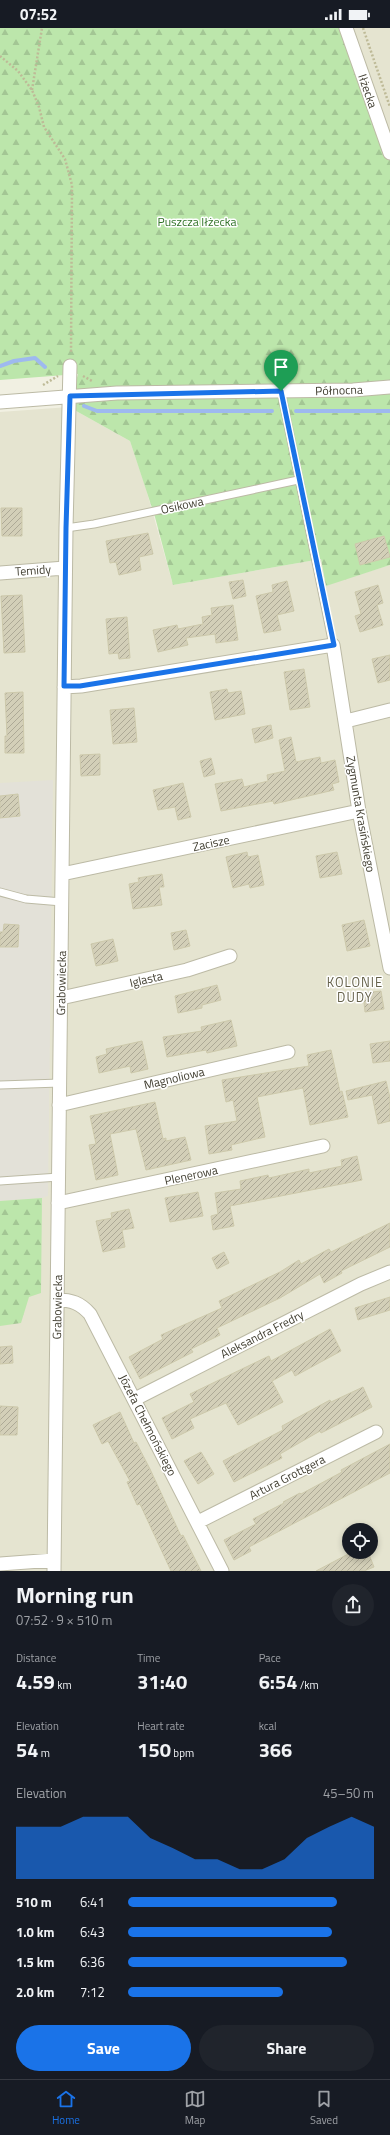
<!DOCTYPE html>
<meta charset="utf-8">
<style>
body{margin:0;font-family:"Titillium Web",sans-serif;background:#20242c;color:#f1f3f6;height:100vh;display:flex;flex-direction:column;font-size:15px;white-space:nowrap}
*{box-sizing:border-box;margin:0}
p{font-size:13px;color:#9ea1a6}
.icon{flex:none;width:22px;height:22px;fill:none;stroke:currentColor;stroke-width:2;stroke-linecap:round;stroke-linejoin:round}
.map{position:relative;height:1543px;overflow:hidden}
.side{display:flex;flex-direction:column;background:#171b24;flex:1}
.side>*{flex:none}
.controls{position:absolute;left:342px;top:1495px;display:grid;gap:8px}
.controls a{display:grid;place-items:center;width:36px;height:36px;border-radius:50%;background:#171b24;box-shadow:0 2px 6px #0003;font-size:20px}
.pin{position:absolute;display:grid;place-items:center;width:34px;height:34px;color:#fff;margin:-41px -17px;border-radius:50% 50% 50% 0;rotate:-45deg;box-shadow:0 0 4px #0007}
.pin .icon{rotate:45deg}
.round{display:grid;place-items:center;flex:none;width:42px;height:42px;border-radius:21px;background:#20242c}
.summary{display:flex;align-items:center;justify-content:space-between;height:68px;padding:0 16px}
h1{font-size:22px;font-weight:700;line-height:30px}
.metrics{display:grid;grid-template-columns:repeat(3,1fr);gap:6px;height:68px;padding:4px 16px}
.metrics div{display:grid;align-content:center}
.metrics b{font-size:20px;font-weight:700}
.metrics small{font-size:11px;font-weight:400}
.metrics p{font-size:11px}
.chart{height:112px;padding:8px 16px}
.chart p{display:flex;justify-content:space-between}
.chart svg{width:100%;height:72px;margin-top:4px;fill:#1a73e8;opacity:.7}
.button{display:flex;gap:8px;margin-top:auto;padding:8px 16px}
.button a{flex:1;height:46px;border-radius:24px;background:#1a73e8;color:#fff;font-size:16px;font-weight:700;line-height:46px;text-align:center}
.button a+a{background:#20242c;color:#f1f3f6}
ul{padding:0 16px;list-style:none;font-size:13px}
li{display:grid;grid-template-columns:64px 48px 1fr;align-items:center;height:30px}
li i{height:10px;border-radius:5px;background:#1a73e8}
.status{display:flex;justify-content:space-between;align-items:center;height:28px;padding:0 20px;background:#171b24;direction:ltr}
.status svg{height:11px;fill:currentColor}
.tab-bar{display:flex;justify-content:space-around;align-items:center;height:56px;border-top:1px solid #363941;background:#171b24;font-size:11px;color:#9ea1a6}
.tab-bar a{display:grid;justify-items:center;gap:2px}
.tab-bar .on{color:#1a73e8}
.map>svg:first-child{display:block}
.residential{fill:#e5e4d0;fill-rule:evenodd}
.industrial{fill:#e3e1d8}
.forest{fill:url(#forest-firs)}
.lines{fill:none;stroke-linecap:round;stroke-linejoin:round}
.stream{stroke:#9eb9ef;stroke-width:4}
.building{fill:url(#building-hatch);stroke:#cdc9ab}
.lane-casing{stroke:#bcbaa5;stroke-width:9}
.street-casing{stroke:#bcbaa5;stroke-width:15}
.path{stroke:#beba97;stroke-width:2.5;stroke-dasharray:2 2;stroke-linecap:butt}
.lane{stroke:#fff;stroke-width:7}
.street{stroke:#fff;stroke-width:13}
.route-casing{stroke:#fff;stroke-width:8}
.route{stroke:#1a73e8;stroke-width:5}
.labels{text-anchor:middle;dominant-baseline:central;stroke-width:3;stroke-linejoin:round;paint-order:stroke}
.street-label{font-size:12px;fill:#434033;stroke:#fff}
.park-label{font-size:12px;fill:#317328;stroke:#fff}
.neighbourhood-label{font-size:13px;letter-spacing:1px;fill:#65614a;stroke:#fff}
</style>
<div class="status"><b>07:52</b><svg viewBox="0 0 49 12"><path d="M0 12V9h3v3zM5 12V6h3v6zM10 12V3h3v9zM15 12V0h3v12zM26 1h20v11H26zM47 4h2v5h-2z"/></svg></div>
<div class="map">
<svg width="390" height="1543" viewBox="0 0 390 1543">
<defs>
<pattern id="forest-firs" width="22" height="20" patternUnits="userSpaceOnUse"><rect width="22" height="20" fill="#bce6ab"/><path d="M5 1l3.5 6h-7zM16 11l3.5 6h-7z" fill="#a3c694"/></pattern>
<pattern id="building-hatch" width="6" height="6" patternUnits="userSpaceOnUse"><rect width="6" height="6" fill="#d3cfb8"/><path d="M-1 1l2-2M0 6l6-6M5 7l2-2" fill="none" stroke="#ada996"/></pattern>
</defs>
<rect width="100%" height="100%" fill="#f1f0e2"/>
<path class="residential" d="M346,0H390V125Z
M69,379L130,413L146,461L173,557L321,531L326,557L390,537V1543H0V384ZM349,1502H371V1524H349Z"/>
<path class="industrial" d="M53,752L48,1168L42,1170L0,1173V755Z"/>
<path class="forest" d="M0,0H346L390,125V537L326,558L321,531L173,557L155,489L130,413L69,379L78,346L0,352Z
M42,1170L41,1265L29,1269L21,1295L0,1298V1173Z"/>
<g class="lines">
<path class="stream" d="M0,338L14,333L35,330L45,339
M84,378L97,383H272
M296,383H390"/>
</g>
<path class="building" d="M1,480H22V508H2Z
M148,505L153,526L139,529L141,542L119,547L116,534L110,535L106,513Z
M384,508L390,529L360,537L355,516Z
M243,552L246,568L233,571L229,554Z
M287,553L294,583L277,587L281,602L264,605L256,568L273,564L272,557Z
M378,557L383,575L377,577L383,597L360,604L355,588L361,586L355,564Z
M22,567L25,624L4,625L1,568Z
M233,577L238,612L216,615L215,606L186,610L188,617L158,624L153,602L177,597L178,601L203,596L202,589L212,587L211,580Z
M127,589L130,630L119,631L118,625L109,626L106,591Z
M390,627V652L378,655L372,631Z
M304,641L310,679L290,682L284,644Z
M227,661L228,665L241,663L245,686L215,692L210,664Z
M23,664L24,725H5V708H7L5,665Z
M134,680L137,714L113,716L110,682Z
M271,697L273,710L255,715L252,701Z
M291,709L296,734L320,729L321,735L335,732L339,754L332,756L334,762L274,776L273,773L221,783L215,756L242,751L244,759L268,753L267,747L285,743L279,712Z
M100,726V747L81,748L80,727Z
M211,730L215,746L204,749L200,733Z
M183,755L191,789L178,792L175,779L158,782L153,762Z
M18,766L20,788L0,790V768Z
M247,824L248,829L258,827L264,857L250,860L249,856L233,860L226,829Z
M337,824L342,846L320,850L316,828Z
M162,846L164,859H159L162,877L133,881L129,856L139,854L138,850Z
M364,892L370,918L347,923L342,897Z
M4,896L19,897L18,919H0V904H3Z
M186,902L190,918L174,922L171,905Z
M113,911L118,933L96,938L91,916Z
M217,957L221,972L202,977V980L178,985L175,968Z
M381,963L384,981L365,984L363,965Z
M231,992L237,1018L207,1025L206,1022L167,1029L163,1009L202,1003L201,999Z
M142,1013L148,1041L131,1045L130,1038L99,1045L96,1029L107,1026L106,1021Z
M390,1013V1033L373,1035L370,1016Z
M331,1022L340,1064L342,1063L348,1089L310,1097L303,1060L257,1069L265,1109L231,1117L232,1122L209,1126L205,1098L237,1093L233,1072L226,1074L222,1052L309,1038L307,1027Z
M386,1053L390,1070V1093L378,1096L372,1067L348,1072L346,1063Z
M155,1074L163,1111L166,1110V1113L185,1109L191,1132L146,1142L136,1101L110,1106L118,1147L96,1152L89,1117L96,1116L90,1088Z
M357,1128L362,1152L230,1178L234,1198L213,1202L211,1188L218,1186L215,1165L241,1161L240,1153L268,1147L269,1150L309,1141V1145L342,1138L341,1132Z
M198,1164L203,1188L170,1194L165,1170Z
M129,1181L134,1200L122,1202L125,1219L103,1224L96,1193L112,1190L111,1185Z
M390,1195V1219L341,1243L342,1245L324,1255L320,1246L280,1270L217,1300L220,1307L191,1321L193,1324L140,1351L129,1329L163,1311L161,1307L222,1280L219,1273L280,1244L299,1232L301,1236L329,1221L331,1224Z
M224,1224L229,1235L217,1241L212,1230Z
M390,1269V1282L358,1292L355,1280Z
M330,1301L341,1323L295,1348L292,1342L272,1353L283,1374L238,1397L226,1375L190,1391L194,1400L172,1411L162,1390L194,1374L190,1366L269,1328L271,1333Z
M12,1318L13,1335L0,1336V1319Z
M363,1359L372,1379L321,1405L320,1403L280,1426L282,1430L234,1454L223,1433L283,1402L282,1398L330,1372L331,1374Z
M0,1378L18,1379L17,1407H0Z
M120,1384L134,1415L136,1414L150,1441L181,1508L183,1507L201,1543H171L140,1476L137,1477L127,1454L130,1453L108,1413L102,1416L93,1397Z
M390,1416V1445L249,1519L251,1523L234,1532L224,1512L256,1496L253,1491L284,1475L283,1474L300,1465L301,1466L342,1444L341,1442Z
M201,1424L214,1446L198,1456L184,1433Z
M352,1524H368L374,1539L364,1543H316Z"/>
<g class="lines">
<defs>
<path id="lane" d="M281,363L333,617
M66,500L94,496L298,452
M0,864L26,871L62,874
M0,1057L60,1055
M0,1153L59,1149"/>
<path id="street" d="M346,0L390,125
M0,374L117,365L353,362L390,359
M0,545L65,540
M64,659L81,658L333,617L359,783L390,940
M346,693L390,682
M62,846L359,783
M61,970L187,942L230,928
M59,1077L288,1024
M58,1175L323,1118
M57,1272C72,1272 80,1275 90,1286L222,1543
M135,1371L361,1256L390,1244
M198,1494L376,1404
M0,1536L54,1532
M54,1543L66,500L70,338"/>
</defs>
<use href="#lane" class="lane-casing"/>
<use href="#street" class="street-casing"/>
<path class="path" d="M363,0L390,79
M0,28L18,43L32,62L39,79L44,99L65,131L72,157L71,325
M32,62L42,0
M83,348L92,353
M43,357L58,348"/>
<use href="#lane" class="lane"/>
<use href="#street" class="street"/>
</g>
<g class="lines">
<defs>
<path id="route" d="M281,363L334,617L80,658H64L66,500L70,368Z"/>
</defs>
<use href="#route" class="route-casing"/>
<use href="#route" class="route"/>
</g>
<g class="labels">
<g class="street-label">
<text transform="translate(368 63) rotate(71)">Iłżecka</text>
<text transform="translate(339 362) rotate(-2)">Północna</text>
<text transform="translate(182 477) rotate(-12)">Osikowa</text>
<text transform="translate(33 542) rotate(-4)">Temidy</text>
<text transform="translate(361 786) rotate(80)">Zygmunta Krasińskiego</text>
<text transform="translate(211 815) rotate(-12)">Zacisze</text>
<text transform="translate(146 951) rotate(-13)">Iglasta</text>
<text transform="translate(61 955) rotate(-89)">Grabowiecka</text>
<text transform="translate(174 1050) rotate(-13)">Magnoliowa</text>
<text transform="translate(191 1147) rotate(-12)">Plenerowa</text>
<text transform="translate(57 1279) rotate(-89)">Grabowiecka</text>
<text transform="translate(262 1306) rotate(-27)">Aleksandra Fredry</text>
<text transform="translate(148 1397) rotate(63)">Józefa Chełmońskiego</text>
<text transform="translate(287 1449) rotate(-27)">Artura Grottgera</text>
</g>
<g class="park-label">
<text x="197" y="193">Puszcza Iłżecka</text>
</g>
<g class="neighbourhood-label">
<text x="355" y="954">KOLONIE<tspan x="355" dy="15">DUDY</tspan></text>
</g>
</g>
</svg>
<div class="controls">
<a><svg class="icon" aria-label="locate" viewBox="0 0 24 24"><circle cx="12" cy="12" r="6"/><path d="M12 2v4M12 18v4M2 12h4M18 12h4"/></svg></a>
</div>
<div class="pin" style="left:281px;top:363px;background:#1e9e55"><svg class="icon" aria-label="arrive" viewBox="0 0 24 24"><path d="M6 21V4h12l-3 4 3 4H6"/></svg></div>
</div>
<section class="side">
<div class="summary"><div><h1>Morning run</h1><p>07:52 · 9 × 510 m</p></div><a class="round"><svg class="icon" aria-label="share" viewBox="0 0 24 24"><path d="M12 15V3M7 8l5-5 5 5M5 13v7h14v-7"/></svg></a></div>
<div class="metrics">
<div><p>Distance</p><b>4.59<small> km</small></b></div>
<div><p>Time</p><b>31:40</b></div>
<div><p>Pace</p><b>6:54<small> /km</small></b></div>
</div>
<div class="metrics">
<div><p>Elevation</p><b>54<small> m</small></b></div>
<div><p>Heart rate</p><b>150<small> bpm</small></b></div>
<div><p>kcal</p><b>366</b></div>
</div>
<div class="chart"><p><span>Elevation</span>45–50 m</p>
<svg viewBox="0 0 160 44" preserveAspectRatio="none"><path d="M0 44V12L10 12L20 12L30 6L40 6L50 6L60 19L70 25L80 32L90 32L100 38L110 38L120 32L130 19L140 12L150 6L160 12V44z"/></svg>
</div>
<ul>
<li><b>510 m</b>6:41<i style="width:85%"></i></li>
<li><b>1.0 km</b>6:43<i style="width:83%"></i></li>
<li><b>1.5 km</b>6:36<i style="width:89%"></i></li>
<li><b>2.0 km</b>7:12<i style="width:63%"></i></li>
</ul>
<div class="button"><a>Save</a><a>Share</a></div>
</section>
<nav class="tab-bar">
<a class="on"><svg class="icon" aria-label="home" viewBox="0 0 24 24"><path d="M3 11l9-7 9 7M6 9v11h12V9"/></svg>Home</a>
<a><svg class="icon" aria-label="map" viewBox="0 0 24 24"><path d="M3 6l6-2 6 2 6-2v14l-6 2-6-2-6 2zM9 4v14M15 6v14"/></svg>Map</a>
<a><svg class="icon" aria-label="saved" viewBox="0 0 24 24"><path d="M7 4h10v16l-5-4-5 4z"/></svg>Saved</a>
</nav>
